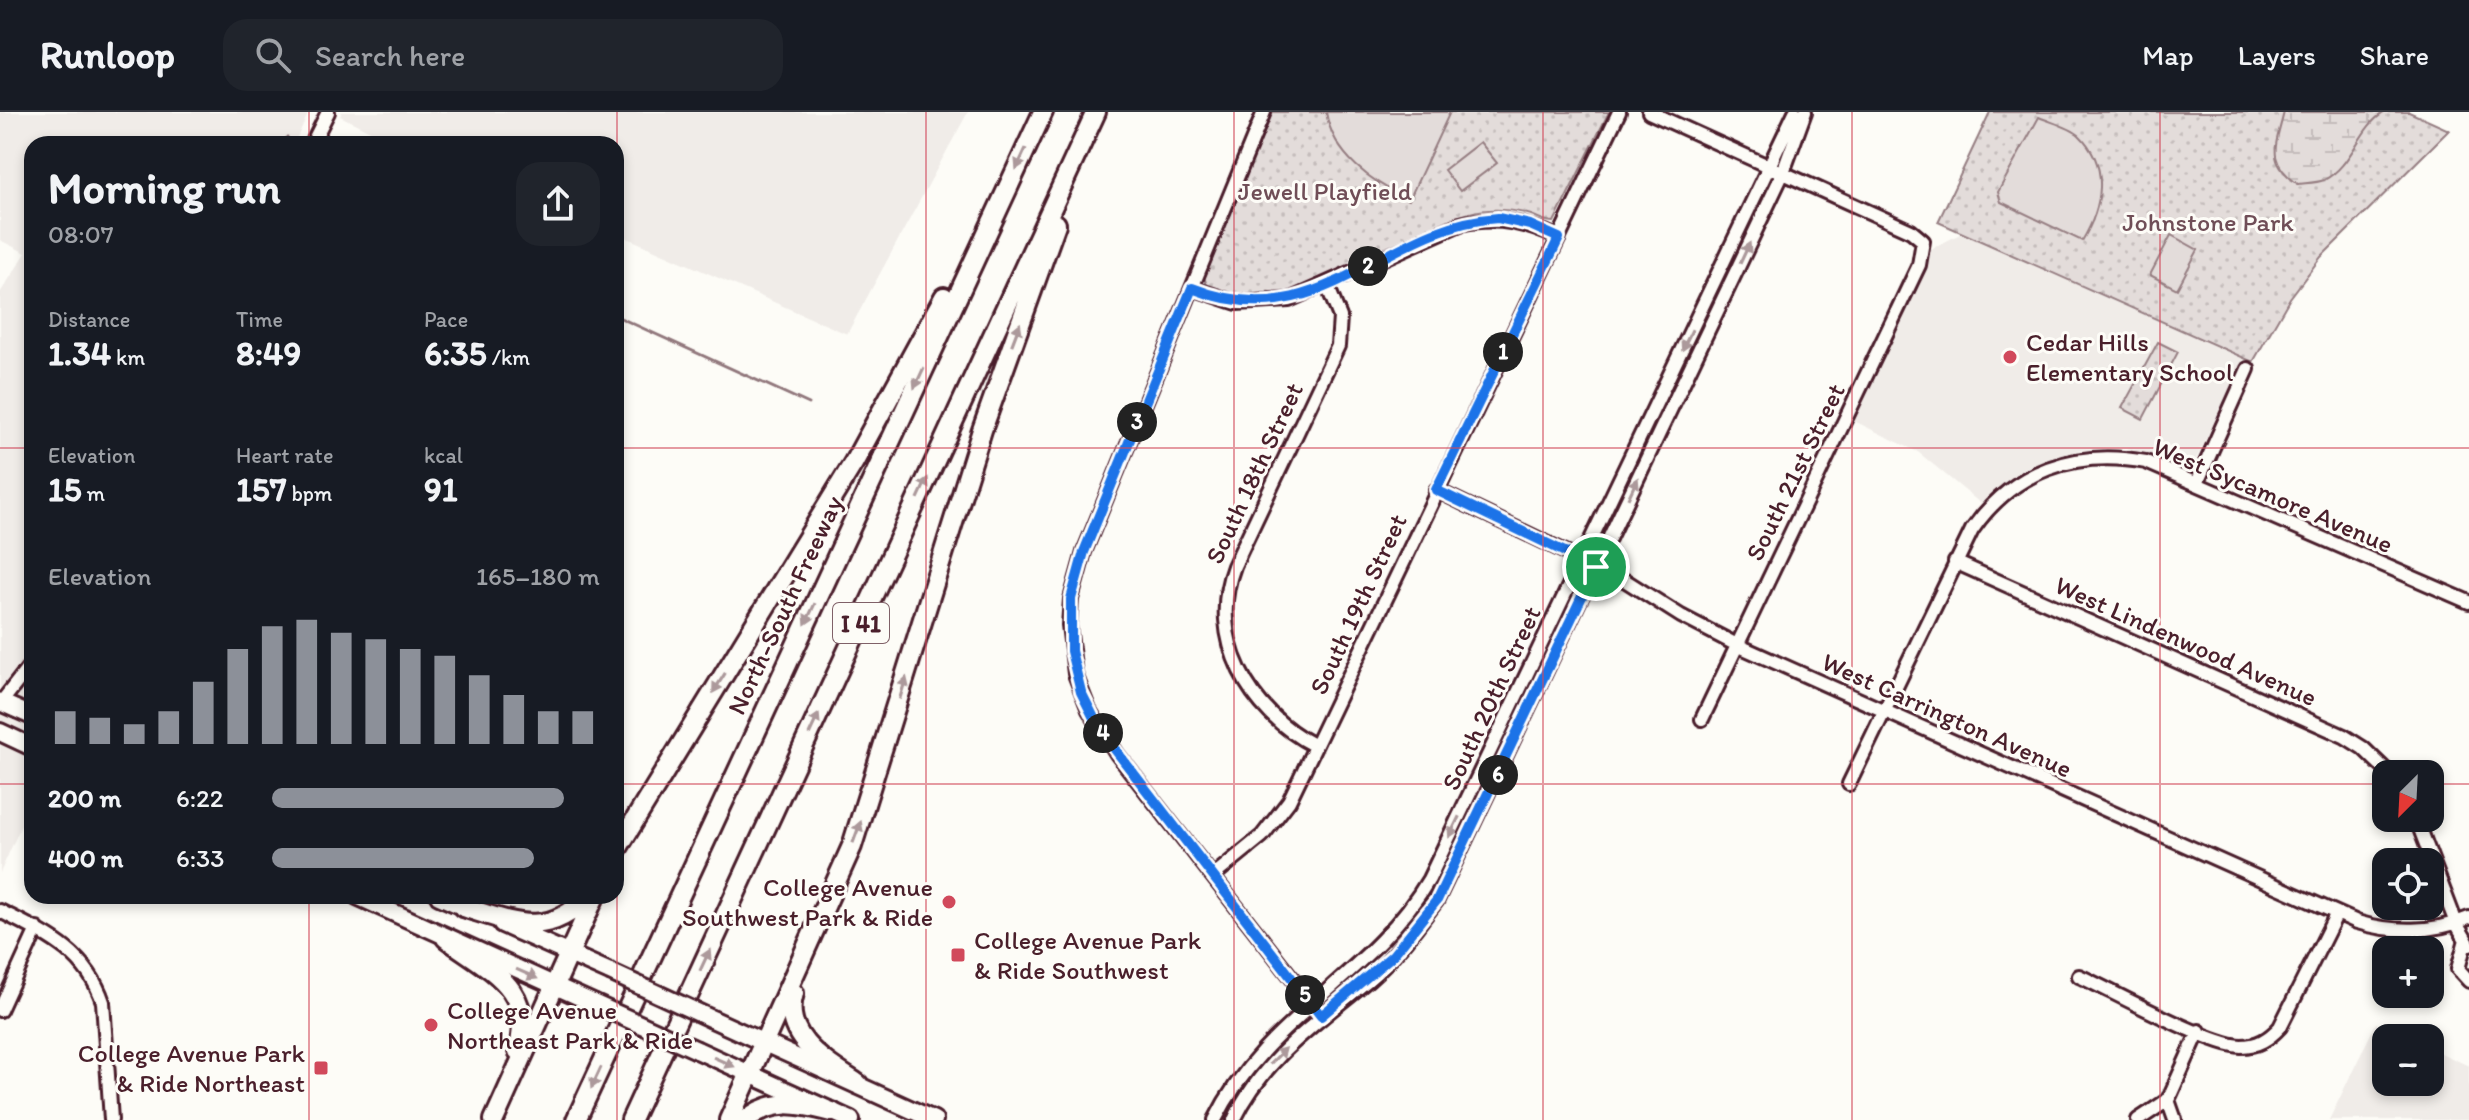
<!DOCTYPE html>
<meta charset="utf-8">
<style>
body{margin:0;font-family:Itim,sans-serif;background:#20242c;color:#f1f3f6;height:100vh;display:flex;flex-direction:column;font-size:30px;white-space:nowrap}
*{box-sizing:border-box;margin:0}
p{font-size:26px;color:#9ea1a6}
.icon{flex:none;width:44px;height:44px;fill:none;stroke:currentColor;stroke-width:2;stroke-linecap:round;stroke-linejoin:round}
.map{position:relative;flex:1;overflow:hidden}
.side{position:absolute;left:24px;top:24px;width:600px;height:768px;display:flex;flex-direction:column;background:#171b24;border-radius:24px;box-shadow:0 4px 12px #0003}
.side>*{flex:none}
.needle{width:52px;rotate:204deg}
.tools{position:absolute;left:2372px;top:648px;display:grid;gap:16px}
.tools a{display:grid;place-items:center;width:72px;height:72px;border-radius:16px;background:#171b24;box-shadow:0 4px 12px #0003;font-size:40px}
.pin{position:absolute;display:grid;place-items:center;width:68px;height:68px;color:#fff;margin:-34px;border:4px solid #fff;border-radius:50%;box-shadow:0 2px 8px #0007}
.km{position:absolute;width:40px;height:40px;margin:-20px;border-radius:50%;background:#222;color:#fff;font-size:22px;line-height:40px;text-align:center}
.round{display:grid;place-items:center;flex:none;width:84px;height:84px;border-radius:24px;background:#20242c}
.head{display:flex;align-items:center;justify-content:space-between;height:136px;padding:0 24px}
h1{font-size:44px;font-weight:700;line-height:60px}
.stats{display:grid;grid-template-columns:repeat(3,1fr);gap:12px;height:136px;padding:8px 24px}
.stats div{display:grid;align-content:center}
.stats b{font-size:34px;font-weight:700}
.stats small{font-size:22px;font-weight:400}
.stats p{font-size:22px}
.chart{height:224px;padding:16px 24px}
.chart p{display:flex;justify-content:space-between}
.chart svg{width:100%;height:144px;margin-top:8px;stroke:#8c9099;stroke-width:6}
ul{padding:0 24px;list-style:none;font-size:26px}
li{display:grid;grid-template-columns:128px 96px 1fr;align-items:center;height:60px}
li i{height:20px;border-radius:10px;background:#8c9099}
header{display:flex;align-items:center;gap:48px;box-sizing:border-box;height:112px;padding:0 40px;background:#171b24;border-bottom:2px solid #363941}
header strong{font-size:38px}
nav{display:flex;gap:44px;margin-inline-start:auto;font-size:28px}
.search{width:560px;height:72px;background:#20242c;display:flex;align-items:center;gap:20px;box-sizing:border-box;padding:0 28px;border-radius:24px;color:#9ea1a6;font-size:30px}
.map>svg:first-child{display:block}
.built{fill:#f0ece8}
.grass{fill:url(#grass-dots);stroke:#967e82;stroke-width:2}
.wetland{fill:url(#wetland-marsh);stroke:#967e82;stroke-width:2}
.pitch{fill:#e3dcda;stroke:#967e82;stroke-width:2}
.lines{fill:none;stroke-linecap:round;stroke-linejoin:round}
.stream{stroke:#91777b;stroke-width:3}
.minor-casing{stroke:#4a1f2b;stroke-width:18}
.major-casing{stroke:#4a1f2b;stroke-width:22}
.highway-casing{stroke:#4a1f2b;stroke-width:24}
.minor{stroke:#fdfcf7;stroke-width:12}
.major{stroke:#fdfcf7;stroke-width:16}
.highway{stroke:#fdfcf7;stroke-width:18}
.major-bridge-casing{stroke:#4a1f2b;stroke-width:22;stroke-linecap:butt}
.major-bridge{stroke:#fdfcf7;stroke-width:16}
.oneway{fill:#ac999b}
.route-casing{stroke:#fff;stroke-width:16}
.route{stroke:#1a73e8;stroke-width:10}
.grid{fill:none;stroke:#d1495b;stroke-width:2;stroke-opacity:0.55}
.poi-dot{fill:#d1495b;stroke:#fdfcf7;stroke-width:3}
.labels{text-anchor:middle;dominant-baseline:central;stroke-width:6;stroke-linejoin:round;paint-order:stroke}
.shield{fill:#fdfcf7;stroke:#806168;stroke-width:2}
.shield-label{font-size:24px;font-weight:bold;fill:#4a1f2b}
.park-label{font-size:26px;fill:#704e57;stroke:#fdfcf7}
.poi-label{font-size:26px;fill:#4a1f2b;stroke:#fdfcf7;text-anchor:start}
.street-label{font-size:26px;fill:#4a1f2b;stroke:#fdfcf7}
</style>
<header>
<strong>Runloop</strong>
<div class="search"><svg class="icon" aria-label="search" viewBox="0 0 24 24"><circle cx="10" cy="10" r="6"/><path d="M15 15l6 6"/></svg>Search here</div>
<nav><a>Map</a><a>Layers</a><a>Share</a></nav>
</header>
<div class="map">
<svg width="2469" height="1008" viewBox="0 0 2469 1008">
<defs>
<pattern id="grass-dots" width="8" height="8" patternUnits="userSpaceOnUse" patternTransform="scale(2)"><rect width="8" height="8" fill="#e3dcda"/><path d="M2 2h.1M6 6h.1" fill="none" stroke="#c4bcbb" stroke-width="1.8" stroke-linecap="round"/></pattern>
<pattern id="wetland-marsh" width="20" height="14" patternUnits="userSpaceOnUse" patternTransform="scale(2)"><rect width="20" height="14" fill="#e3dcda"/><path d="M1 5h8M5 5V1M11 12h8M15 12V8" fill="none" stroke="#c4bcbb"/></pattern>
</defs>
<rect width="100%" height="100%" fill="#fdfcf7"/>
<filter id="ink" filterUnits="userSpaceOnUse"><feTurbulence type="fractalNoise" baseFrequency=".0125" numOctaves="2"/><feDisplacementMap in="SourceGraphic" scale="16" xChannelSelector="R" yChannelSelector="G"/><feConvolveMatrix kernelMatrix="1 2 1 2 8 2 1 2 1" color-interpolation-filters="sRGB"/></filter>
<g filter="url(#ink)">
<path class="built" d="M0,0H309L294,32H32V689L0,761V181L26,141L0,128Z
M342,0H968L847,222L616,121V32H396L340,4Z
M1962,121L2244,247L2193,354L2125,336L2079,338L2031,353L1980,391L1918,340L1852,308L1928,151L1931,137Z
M2376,911L2409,926H2386V970H2430V936L2469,954V1008H2329Z"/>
<path class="grass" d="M1272,0H1609L1554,110C1545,110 1539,106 1531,103C1512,97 1489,96 1470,101C1396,121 1282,218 1207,173L1204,165Z
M1990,0H2409L2449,18L2321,145L2290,186L2253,250L1938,110Z
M2158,230L2178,240L2143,307L2122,296Z"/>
<path class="wetland" d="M2284,0H2385C2359,14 2353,54 2324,68C2317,71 2305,71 2298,72C2265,49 2276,34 2284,0Z"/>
<path class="pitch" d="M1326,0H1450L1409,88C1372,70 1333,44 1326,0Z
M2039,5C2050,10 2070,15 2079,23C2111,54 2102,96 2082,129L2001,90L1998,80Z
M1480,30L1497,51L1460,79L1444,58Z
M2171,123L2198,138L2177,177L2150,163Z"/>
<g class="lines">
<path class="stream" d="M284,32L287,25
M616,204L809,292"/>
<defs>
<path id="minor" d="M1264,0L1084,440L1071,487L1069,513L1075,562L1089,598L1117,642L1317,898
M1649,0L1911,119L1923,129L1919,153L1702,607
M312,32L328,0
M1192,176L1237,191L1289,188L1460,112C1498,104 1524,110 1559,126
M2197,371L2248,257
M1436,378L1626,469L1681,504L1737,533L2357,810C2393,821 2433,821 2469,806
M1955,450L2344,624L2363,636L2390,662
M0,592L32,551
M1315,634C1249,600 1207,526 1234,454L1338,234L1340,205L1327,173
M1849,672L1972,418C2013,358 2076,337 2146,350L2469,490
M2416,706L2456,811L2469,833
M1213,764L1262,724L1289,689L1619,0
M0,799C45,822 86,839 103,890L111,1008
M2465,831L2458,857L2469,869
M2079,864C2114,880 2210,933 2241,934C2258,934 2269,927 2280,915L2337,801
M0,898L37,817
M2168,988L2175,1008
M1215,1008C1264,907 1373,863 1429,767L1795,0
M1234,1008C1264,945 1318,910 1369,867C1396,844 1416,816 1437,788L1782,63L1805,0
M2138,1008L2168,988L2199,919"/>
<path id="major" d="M0,590L32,604
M0,620L32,635
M357,784L593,891
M439,784L473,799
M502,812L610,860
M712,907L934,1008
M697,938L851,1008"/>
<path id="highway" d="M616,739L854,350L944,185
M463,795C512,810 548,828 588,784
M446,826C489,858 536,875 518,939
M794,881C780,925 827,951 858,972
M494,1008L595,784
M576,1008L1043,0
M631,1008L1096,0
M729,1008L852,734L982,318L1056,112
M746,1008C773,985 800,992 832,1000"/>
</defs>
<use href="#minor" class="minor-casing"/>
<use href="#major" class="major-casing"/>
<use href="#highway" class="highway-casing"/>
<use href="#minor" class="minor"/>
<use href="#major" class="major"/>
<use href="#highway" class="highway"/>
<defs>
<path id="major-bridge" d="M610,860L712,907
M593,891L697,938"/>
</defs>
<use href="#major-bridge" class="major-bridge-casing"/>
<use href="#major-bridge" class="major-bridge"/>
</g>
<defs><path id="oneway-solid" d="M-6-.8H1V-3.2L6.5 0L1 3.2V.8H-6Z" transform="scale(2)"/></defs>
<g class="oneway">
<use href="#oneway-solid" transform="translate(1021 47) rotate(115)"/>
<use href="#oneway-solid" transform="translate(1745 141) rotate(-65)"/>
<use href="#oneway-solid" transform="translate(1016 222) rotate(-69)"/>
<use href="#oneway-solid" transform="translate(1687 228) rotate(116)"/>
<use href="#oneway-solid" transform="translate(919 266) rotate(115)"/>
<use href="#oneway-solid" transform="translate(923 376) rotate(-65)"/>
<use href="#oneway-solid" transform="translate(1633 376) rotate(-65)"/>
<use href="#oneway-solid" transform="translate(810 502) rotate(115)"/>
<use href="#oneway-solid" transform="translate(719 571) rotate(122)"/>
<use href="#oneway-solid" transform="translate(903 576) rotate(-73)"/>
<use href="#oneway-solid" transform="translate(814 612) rotate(-65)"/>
<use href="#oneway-solid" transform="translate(1454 715) rotate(116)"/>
<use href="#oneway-solid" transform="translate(857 720) rotate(-70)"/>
<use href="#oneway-solid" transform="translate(705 848) rotate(-65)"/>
<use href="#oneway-solid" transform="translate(527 862) rotate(24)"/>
<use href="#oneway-solid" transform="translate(1278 944) rotate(-45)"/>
<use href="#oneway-solid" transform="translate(724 950) rotate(24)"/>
<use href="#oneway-solid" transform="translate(596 966) rotate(115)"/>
</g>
</g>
<g class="lines" filter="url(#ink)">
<defs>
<path id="route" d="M1498,106L1530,113L1559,126L1436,378L1596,455L1437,788L1393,843L1321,904L1100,618L1081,580L1071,539V487L1084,440L1192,176C1321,228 1382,113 1498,106Z"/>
</defs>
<use href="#route" class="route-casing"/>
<use href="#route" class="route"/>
</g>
<path class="grid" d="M309,0V32M617,0V1008M926,0V1008M1234,0V1008M1543,0V1008M1852,0V1008M2160,0V1008M0,336H32M616,336H2469M0,672H32M616,672H2386M2430,672H2469M309,784V1008"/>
<g class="poi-dot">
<circle cx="2010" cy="245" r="8"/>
<circle cx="949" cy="790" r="8"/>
<rect x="950" y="835" width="16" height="16" rx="4"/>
<circle cx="431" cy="913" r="8"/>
<rect x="313" y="948" width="16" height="16" rx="4"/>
</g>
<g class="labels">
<rect class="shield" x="833" y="491" width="56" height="40" rx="6"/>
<g class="shield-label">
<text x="861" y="511">I 41</text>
</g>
<g class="park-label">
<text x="1325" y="79">Jewell Playfield</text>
<text x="2208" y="110">Johnstone Park</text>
</g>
<g class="poi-label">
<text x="2026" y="230">Cedar Hills<tspan x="2026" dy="30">Elementary School</tspan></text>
<text x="933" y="775" text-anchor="end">College Avenue<tspan x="933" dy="30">Southwest Park &amp; Ride</tspan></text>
<text x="974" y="828">College Avenue Park<tspan x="974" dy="30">&amp; Ride Southwest</tspan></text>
<text x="447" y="898">College Avenue<tspan x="447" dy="30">Northeast Park &amp; Ride</tspan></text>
<text x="305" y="941" text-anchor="end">College Avenue Park<tspan x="305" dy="30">&amp; Ride Northeast</tspan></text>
</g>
<g class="street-label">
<text transform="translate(1795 360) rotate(-64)">South 21st Street</text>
<text transform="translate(1254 361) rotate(-65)">South 18th Street</text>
<text transform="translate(2273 383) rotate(23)">West Sycamore Avenue</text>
<text transform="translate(1358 492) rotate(-65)">South 19th Street</text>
<text transform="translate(785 493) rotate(-65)">North-South Freeway</text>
<text transform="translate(2186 529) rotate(24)">West Lindenwood Avenue</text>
<text transform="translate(1491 586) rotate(-65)">South 20th Street</text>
<text transform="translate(1947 603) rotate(24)">West Carrington Avenue</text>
</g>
</g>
</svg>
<div class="tools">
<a><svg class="needle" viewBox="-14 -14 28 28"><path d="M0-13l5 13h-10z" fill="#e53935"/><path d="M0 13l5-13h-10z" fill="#9ea1a6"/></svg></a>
<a><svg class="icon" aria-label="locate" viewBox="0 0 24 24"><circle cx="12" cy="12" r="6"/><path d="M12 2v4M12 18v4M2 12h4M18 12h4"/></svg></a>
<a>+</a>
<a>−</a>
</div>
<div class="pin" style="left:1596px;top:455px;background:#1e9e55"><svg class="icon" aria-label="arrive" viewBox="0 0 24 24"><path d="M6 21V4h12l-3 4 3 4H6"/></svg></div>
<b class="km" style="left:1503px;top:240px">1</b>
<b class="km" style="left:1368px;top:154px">2</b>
<b class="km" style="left:1137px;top:310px">3</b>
<b class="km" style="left:1103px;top:621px">4</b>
<b class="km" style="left:1305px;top:883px">5</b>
<b class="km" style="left:1498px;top:663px">6</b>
<section class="side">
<div class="head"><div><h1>Morning run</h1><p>08:07</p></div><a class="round"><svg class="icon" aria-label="share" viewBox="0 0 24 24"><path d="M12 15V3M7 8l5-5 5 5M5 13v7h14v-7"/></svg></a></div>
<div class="stats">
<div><p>Distance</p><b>1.34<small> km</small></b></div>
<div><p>Time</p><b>8:49</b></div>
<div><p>Pace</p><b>6:35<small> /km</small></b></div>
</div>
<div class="stats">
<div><p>Elevation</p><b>15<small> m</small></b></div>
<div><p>Heart rate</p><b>157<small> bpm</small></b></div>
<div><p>kcal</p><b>91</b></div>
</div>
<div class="chart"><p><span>Elevation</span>165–180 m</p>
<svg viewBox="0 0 160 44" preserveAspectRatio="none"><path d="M5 44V34M15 44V36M25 44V38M35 44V34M45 44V25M55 44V15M65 44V8M75 44V6M85 44V10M95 44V12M105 44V15M115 44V17M125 44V23M135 44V29M145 44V34M155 44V34"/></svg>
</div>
<ul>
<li><b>200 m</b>6:22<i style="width:89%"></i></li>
<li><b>400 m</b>6:33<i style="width:80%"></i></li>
</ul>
</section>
</div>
